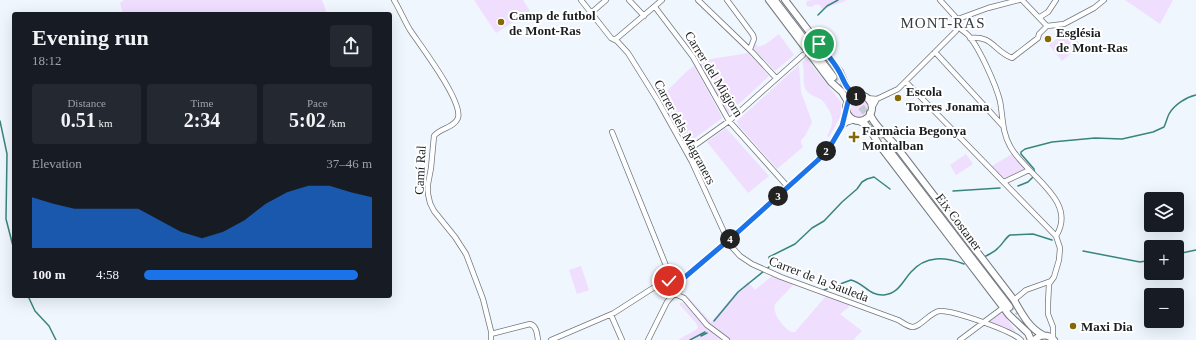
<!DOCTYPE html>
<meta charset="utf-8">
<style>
body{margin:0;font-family:Georgia,serif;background:#242831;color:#f1f3f6;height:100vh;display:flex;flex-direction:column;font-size:15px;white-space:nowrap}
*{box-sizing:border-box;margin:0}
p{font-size:13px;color:#9ea1a6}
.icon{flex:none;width:22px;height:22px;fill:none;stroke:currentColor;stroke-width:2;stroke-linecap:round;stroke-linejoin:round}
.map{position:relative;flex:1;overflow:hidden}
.sheet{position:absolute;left:12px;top:12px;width:380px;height:286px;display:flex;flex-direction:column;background:#171b24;border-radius:4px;box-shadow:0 4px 16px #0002}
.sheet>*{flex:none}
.buttons{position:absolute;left:1144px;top:192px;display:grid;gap:8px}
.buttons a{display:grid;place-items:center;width:40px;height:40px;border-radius:4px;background:#171b24;box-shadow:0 4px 16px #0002;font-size:20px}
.pin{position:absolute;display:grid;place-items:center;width:34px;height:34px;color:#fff;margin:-17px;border:2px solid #fff;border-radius:50%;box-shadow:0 1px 4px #0007}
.km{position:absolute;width:20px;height:20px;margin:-10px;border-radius:50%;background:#222;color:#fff;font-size:11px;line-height:20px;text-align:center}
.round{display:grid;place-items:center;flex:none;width:42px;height:42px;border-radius:4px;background:#242831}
.headline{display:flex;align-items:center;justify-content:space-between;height:68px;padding:0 20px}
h1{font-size:22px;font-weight:700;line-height:30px}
.metrics{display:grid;grid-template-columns:repeat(3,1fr);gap:6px;height:68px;padding:4px 20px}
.metrics div{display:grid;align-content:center;border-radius:4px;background:#242831;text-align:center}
.metrics b{font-size:20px;font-weight:700}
.metrics small{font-size:11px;font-weight:400}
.metrics p{font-size:11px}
.chart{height:112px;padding:8px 20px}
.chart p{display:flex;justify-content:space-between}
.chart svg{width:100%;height:72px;margin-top:4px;fill:#1a73e8;opacity:.7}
ul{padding:0 20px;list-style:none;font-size:13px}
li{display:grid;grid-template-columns:64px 48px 1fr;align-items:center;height:30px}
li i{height:10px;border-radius:5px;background:#1a73e8}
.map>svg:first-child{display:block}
.green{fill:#efdefe}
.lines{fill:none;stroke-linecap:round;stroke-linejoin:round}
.stream{stroke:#38857e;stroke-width:1.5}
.highway-tunnel{stroke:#c5cbd1;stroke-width:7;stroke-dasharray:7 3.5;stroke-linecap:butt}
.minor-casing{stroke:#72787e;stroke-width:6}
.major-casing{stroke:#72787e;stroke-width:8}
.highway-casing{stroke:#72787e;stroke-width:9}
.minor{stroke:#fff;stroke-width:4.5}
.major{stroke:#fff;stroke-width:6}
.highway{stroke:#fff;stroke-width:7}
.route-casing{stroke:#fff;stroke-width:8}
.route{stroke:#1a73e8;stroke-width:5}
.poi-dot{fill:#836a04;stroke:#fff;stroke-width:1.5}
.labels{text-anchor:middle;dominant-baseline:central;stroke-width:4;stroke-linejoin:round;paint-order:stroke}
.poi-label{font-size:13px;font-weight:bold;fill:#1b1e20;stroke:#fff;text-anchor:start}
.street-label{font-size:13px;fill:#1b1e20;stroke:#fff}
.quarter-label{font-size:15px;letter-spacing:1px;fill:#363c41;stroke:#fff}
</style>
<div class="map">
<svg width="1196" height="340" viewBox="0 0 1196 340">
<rect width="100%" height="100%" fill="#eff6fd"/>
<path class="green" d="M124,0H322L327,14H123L120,3Z
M474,0H523L530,11L496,33Z
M813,0H847C842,3 839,3 834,5C828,6 829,9 822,9L820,5L816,4L811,7L807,6L806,3L807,1Z
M1125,0H1173L1160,24Z
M1068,30L1081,45L1062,61L1049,45Z
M779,34L794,55L775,71L752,47L755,42L758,47L766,44Z
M749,53L769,76L729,113L727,112L698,61Z
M806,58L841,102V115L829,137L827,136C833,125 835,118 827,107C826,105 824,102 822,100C816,96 810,96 806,90C801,81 806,71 802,62Z
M799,65L801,92L812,122L805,136L801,140V143L803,147L777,169L738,125L737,121Z
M694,66L722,117L721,119L688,143L660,98L686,72Z
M849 108a10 10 0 1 1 20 0a10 10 0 1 1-20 0Z
M726,128L769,176L748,193L707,142Z
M966,154L973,164L956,175L950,165Z
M1012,154L1023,167L1024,171L1004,178L992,166Z
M581,266L589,290L577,294L569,270Z
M772,276L794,284L775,304C772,314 783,327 791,332H795L826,296L849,305V307L840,314L862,331L853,340H730L713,327L687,298L688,297L711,322L736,293L748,282L755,290Z
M682,302L705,325L722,340H678L697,329L698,327L696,323L679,304Z
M1000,312L1001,314L1003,313L1016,332H1014L992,324L990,322L991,320Z"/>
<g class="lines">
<path class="stream" d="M818,15L827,6L838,0
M0,121L7,154L6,219L14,250
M1018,186L1028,182L1035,175L1034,169L1021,154V152L1025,149L1052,142L1095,138L1122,139L1153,132L1164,127C1166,123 1167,118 1169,114C1174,105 1186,97 1196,95
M953,191L1000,188
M1083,251L1140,262L1151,260
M1177,254L1196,250
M986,256C991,253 995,252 998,248C1003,244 1005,238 1010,235L1033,234L1052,240
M824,290L851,280C864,283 869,296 884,295C899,293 902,282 911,272C926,255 945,257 964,264
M28,296L35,311L49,326L56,340
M714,321L738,292L769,267L770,265L769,257L795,244L812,228L824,221L842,202L857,189L862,182L867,179L874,177L890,189
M701,336L707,333
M690,340L705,332"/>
<path class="highway-tunnel" d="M835,74L873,122
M880,132L894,150
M1011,303L1019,313"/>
<defs>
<path id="minor" d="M394,0C400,10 404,20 410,30C420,45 463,101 458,118C454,128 440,128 434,136L431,168L428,184V194L430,203L434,211L455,237L466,254L483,299L491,331V340
M581,0L611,38L617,41L628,53L658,101L692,162L730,245L740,256L752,264L781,277L898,320C902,322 907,326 912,327C920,328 931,311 940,311C953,310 1012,331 1021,340
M629,0L644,16
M698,0L752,52L776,78
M727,0L753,35L754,39L750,49
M1022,0L1047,26L1064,24L1094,8L1104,0
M655,7L693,57L729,121L788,187
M591,13L606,0
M1040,17L1048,12L1056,0
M958,19L988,8L1019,0
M958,27C962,30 965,32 968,35C979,47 996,85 1000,101C1003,117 1002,132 1010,146C1024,174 1079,200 1056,236
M970,38C992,35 994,51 1012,58L1038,38L1039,34L1047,26
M614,39H616L662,0
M935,52L1003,126
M906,82L1056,236L1060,248L1059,260L1054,277L1049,284L1048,303V314L1053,327V338
M866,98L877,99L898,89L956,31L960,22L940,0
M871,110L877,99
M842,126L848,122L855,120
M612,132L669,273L674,280
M687,151L729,121L803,55
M1004,182L1029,170
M680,285L685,277L747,224L818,160L831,145L842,126L846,111
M660,288C665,286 668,280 674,280L680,284V290L675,294L670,293L666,288L667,284
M675,294L684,298L707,325L727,340
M1014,300L1026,290L1051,281
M611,315L622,340
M491,334L530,324C537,326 537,334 538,340
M551,340L614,313L653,288L658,287L667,290
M648,340L667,302L674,294
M960,340L1004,307"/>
<path id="major" d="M769,0L831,82L842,92L848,102
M785,0L840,72L846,86L850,92L857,96
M846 108a13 13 0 1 1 26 0a13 13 0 1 1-26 0Z
M870,113C872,124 889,137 896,146L1014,300C1022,314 1029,328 1043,335
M859,121L865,124L870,130L880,146L1009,315L1028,333L1031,340
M1034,340C1041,334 1048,334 1054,340"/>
<path id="highway" d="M774,0L833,77
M890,152L1009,307"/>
</defs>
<use href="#minor" class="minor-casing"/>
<use href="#major" class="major-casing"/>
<use href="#highway" class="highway-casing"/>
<use href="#minor" class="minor"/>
<use href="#major" class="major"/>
<use href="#highway" class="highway"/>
</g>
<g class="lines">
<defs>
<path id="route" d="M669,281L678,280L685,277L738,232L818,160L831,145L842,126L848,102L852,98L857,96C846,89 845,83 840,73C835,63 826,53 819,44"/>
</defs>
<use href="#route" class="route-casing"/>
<use href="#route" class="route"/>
</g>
<g class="poi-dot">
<circle cx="501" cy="22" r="4"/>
<circle cx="1048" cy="39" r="4"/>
<circle cx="898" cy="98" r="4"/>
<path d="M852 131h4v4h4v4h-4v4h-4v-4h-4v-4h4z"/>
<circle cx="1073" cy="326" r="4"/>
</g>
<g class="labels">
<g class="poi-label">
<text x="509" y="15">Camp de futbol<tspan x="509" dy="15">de Mont-Ras</tspan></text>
<text x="1056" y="32">Església<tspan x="1056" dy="15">de Mont-Ras</tspan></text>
<text x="906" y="91">Escola<tspan x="906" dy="15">Torres Jonama</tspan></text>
<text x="862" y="130">Farmàcia Begonya<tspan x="862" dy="15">Montalban</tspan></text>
<text x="1081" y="326">Maxi Dia</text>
</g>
<g class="street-label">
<text transform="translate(714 74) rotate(58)">Carrer del Migjorn</text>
<text transform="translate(685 132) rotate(62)">Carrer dels Magraners</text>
<text transform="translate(420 170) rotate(-87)">Camí Ral</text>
<text transform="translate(959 222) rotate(53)">Eix Costaner</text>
<text transform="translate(819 279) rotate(21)">Carrer de la Sauleda</text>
</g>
<g class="quarter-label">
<text x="943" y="23">MONT-RAS</text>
</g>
</g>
</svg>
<div class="buttons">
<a><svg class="icon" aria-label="layers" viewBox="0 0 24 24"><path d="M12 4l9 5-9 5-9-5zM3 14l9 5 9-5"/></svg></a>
<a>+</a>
<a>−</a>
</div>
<div class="pin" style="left:819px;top:44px;background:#1e9e55"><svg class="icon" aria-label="arrive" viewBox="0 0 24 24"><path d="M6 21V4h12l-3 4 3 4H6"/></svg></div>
<div class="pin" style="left:669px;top:281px;background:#d93025"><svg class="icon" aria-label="check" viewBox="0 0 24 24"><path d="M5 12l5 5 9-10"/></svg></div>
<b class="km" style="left:856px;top:96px">1</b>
<b class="km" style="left:826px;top:151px">2</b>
<b class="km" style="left:778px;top:196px">3</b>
<b class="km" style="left:730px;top:239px">4</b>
<section class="sheet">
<div class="headline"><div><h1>Evening run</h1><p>18:12</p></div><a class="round"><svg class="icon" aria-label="share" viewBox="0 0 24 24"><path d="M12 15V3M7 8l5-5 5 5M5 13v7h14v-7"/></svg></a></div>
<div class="metrics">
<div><p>Distance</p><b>0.51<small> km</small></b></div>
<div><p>Time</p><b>2:34</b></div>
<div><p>Pace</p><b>5:02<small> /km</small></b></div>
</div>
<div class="chart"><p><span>Elevation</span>37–46 m</p>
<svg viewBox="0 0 160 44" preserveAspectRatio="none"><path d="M0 44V13L10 17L20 20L30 20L40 20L50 20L60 27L70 34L80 38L90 34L100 27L110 17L120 10L130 6L140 6L150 10L160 13V44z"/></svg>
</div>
<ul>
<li><b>100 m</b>4:58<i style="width:94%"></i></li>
</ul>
</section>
</div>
